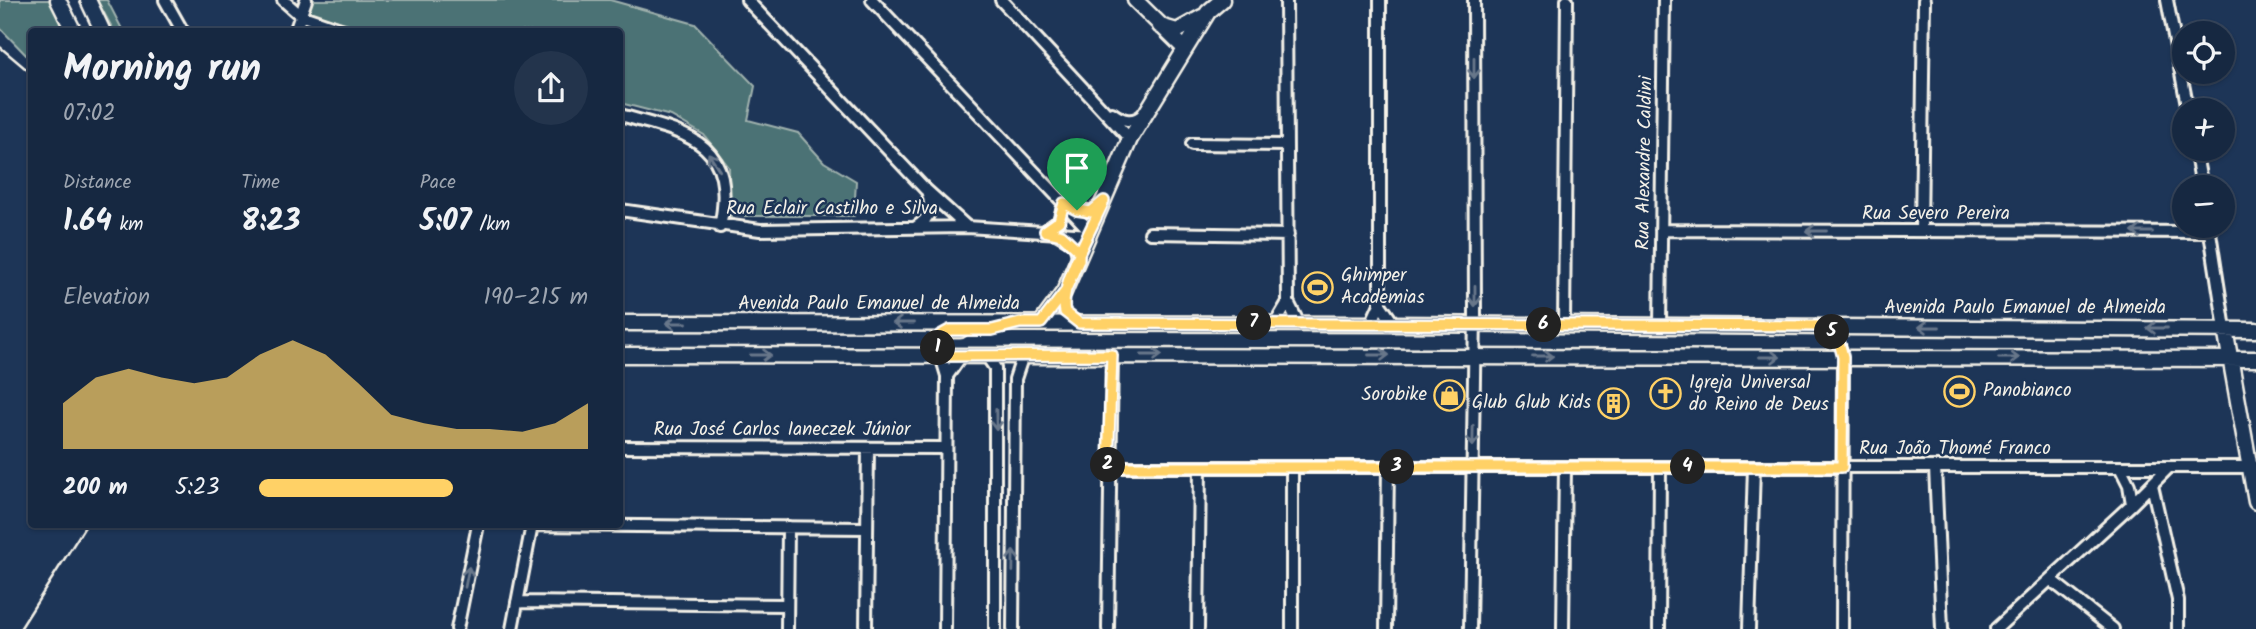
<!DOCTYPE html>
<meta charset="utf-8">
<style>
body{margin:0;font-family:Kalam,sans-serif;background:#23344c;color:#f1f3f6;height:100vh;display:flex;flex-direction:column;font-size:26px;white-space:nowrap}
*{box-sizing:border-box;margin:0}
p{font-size:23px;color:#9ea6b1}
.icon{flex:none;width:38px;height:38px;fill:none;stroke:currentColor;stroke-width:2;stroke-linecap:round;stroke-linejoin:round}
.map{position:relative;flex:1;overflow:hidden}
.sheet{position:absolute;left:28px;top:28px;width:595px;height:500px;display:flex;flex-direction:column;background:#162841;border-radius:7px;box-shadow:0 2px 5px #0004,0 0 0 2px #35445a}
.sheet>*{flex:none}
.fabs{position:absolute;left:2172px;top:21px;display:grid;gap:14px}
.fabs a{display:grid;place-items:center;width:63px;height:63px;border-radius:50%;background:#162841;box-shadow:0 2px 5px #0004,0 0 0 2px #35445a;font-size:35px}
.pin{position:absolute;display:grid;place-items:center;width:60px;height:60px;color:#fff;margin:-72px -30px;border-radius:50% 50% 50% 0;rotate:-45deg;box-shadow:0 0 7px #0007}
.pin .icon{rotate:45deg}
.km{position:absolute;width:35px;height:35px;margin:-18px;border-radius:50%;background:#222;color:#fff;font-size:19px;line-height:35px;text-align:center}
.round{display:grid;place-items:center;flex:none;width:74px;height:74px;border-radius:37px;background:#23344c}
.headline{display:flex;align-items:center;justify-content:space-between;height:119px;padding:0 35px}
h1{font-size:38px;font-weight:700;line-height:52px}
.metrics{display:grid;grid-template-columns:repeat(3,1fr);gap:10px;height:119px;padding:7px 35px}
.metrics div{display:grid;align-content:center}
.metrics b{font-size:30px;font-weight:700}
.metrics small{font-size:19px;font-weight:400}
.metrics p{font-size:19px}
.chart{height:196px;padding:14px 35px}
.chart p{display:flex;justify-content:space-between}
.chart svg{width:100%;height:126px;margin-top:7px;fill:#ffd166;opacity:.7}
ul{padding:0 35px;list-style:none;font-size:23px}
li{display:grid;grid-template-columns:112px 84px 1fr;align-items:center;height:52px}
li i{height:18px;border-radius:9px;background:#ffd166}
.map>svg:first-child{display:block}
.green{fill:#4c7274;stroke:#a0b2ae;stroke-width:2}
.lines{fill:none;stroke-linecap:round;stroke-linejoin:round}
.street-casing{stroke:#f4f1e8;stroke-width:16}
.secondary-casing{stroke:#f4f1e8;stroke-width:19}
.street{stroke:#1d3557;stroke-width:10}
.secondary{stroke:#1d3557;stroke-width:14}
.rail{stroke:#f4f1e8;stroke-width:2.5}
.oneway{stroke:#68778a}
.route-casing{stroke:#fff;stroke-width:14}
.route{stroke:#ffd166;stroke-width:9}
.labels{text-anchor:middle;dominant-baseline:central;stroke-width:5;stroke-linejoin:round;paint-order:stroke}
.street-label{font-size:19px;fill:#f4f1e8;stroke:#1d3557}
.poi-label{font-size:19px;fill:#f4f1e8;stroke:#1d3557;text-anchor:start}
</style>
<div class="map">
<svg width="2256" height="629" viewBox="0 0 2256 629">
<rect width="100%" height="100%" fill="#1d3557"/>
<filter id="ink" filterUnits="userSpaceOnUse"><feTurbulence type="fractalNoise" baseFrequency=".0143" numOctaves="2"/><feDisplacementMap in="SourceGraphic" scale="14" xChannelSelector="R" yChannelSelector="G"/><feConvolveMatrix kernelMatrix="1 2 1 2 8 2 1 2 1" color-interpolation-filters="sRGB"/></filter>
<g filter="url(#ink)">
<path class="green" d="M0,0H50L65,31L32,32L31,60L0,28Z
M97,0H107L123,31H114Z
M312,0H610L695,24L755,86L748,120L798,133L824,162L856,181L854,216H730L729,167L704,135L671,116L620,103V32L372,31L309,12Z"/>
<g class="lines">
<defs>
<path id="street" d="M165,0L183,32
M283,0L300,15L349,32
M747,0L925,189L967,227
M872,0L1091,232
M1001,0L1130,139
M1286,0L1288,302
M2167,0L2188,110
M295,32L306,0
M1112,113C1123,121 1133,124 1144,114
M620,115C687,133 738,141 720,227
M1192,144L1287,145
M2195,149L2202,187
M1070,206L1091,212L1102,204
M620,210L760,230L967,227L1090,235
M2209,226L2225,329
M916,227C931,218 933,207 927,191
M1661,230L2210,232
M1045,231L1059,221L1064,203
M1921,231L1924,0
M1150,233L1288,235
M1058,234L1075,244L1079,260
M1380,304V0
M1275,324L1288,302L1299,324
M1371,324L1380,304L1394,324
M1564,325L1567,0
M1660,326L1664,0
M1825,326L1838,343L1843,357L1842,629
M986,355L995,368V629
M941,356L947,376L962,355
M620,447L945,448
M1108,467H2256
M1935,467L1942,629
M2120,467L2129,485L2132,504
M2152,485L2178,600V629
M532,525L866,528
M2051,580L2113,629
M517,602L787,605
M457,629L478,525
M512,629L532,525
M787,629L788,527
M866,629L868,448
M945,629L947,376
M1013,629L1015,379L1023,355
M1108,629L1112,355
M1198,629L1200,467
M1292,629V467
M1386,629L1388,467
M1470,629L1475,315L1474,0
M1563,629L1565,467
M1659,629L1660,467
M1749,629L1754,467
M1996,629L2132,504L2169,467"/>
<path id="secondary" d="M58,0L74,32
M88,0L103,32
M1135,0L1185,49
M1160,26L1177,31L1202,17
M620,323L1394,324L2256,330
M1041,323L1064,292L1130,139L1208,12L1222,0
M2225,329L2256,502
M620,355L2256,359
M941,356L937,345L939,336L949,330H960"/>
</defs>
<use href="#street" class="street-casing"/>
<use href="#secondary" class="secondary-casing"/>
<use href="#street" class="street"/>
<use href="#secondary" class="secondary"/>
<path class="rail" d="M0,47L32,74
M20,629L86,525"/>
</g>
<defs><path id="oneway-shaft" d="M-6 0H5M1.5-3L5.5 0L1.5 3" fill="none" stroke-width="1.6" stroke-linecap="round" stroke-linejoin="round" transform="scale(1.75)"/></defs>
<g class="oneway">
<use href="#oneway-shaft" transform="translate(1474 68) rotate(90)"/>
<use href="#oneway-shaft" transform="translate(714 162) rotate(-123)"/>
<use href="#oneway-shaft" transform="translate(1816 231) rotate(-180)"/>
<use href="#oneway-shaft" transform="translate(2142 232) rotate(-180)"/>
<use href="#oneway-shaft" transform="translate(1475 296) rotate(90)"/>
<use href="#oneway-shaft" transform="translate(676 323) rotate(-180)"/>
<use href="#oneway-shaft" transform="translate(903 323) rotate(-180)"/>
<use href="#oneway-shaft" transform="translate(1929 327) rotate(-180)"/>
<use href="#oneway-shaft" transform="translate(2157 328) rotate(-180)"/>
<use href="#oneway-shaft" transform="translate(761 355)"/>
<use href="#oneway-shaft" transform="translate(1152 355)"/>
<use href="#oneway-shaft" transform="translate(1379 355)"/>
<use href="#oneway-shaft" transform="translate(1543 356)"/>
<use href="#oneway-shaft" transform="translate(1770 357)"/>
<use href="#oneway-shaft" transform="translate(2009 358)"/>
<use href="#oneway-shaft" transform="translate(996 420) rotate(89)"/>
<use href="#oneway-shaft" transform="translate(1473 436) rotate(91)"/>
<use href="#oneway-shaft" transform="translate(1013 561) rotate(-89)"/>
<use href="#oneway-shaft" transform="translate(467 577) rotate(-79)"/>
</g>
</g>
<g class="lines" filter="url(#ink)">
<defs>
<path id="route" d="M1077,210L1064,203L1059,221L1045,231L1062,235L1079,251V260L1065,292L1041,323H1020L992,330H950L939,336L937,345L941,356L1112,355L1108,467H1842L1843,357L1839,342L1825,326L1079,323L1065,312C1058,286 1093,227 1104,201L1091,212L1077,210"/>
</defs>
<use href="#route" class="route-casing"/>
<use href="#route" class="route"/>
</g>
<defs>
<symbol id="stadium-ring" viewBox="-11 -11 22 22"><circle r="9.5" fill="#1d3557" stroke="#ffd166" stroke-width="1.5"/><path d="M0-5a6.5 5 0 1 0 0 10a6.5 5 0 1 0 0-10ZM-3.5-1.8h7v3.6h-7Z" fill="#ffd166"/></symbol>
<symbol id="church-ring" viewBox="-11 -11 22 22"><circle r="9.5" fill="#1d3557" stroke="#ffd166" stroke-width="1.5"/><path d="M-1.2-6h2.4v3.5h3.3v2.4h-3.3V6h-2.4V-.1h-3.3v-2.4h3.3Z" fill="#ffd166"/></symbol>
<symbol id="shop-ring" viewBox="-11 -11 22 22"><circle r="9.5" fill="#1d3557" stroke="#ffd166" stroke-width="1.5"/><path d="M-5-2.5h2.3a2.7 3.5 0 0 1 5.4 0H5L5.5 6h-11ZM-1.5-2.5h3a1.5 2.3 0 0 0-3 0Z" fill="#ffd166"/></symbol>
<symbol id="building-ring" viewBox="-11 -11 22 22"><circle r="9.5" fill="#1d3557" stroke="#ffd166" stroke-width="1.5"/><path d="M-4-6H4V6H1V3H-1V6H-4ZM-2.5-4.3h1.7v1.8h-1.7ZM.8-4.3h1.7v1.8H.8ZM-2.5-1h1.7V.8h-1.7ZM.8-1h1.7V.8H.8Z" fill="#ffd166"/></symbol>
</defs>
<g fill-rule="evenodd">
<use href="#stadium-ring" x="1300" y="270" width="35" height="35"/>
<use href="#stadium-ring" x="1942" y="374" width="35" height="35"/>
<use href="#church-ring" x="1648" y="376" width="35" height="35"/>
<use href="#shop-ring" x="1432" y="378" width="35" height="35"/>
<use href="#building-ring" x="1596" y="386" width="35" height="35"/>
</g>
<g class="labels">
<g class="street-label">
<text transform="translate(1645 163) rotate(-89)">Rua Alexandre Caldini</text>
<text x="832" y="209">Rua Eclair Castilho e Silva</text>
<text x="1936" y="214">Rua Severo Pereira</text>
<text x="879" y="304">Avenida Paulo Emanuel de Almeida</text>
<text x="2025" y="308">Avenida Paulo Emanuel de Almeida</text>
<text x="782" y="430">Rua José Carlos Ianeczek Júnior</text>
<text x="1955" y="449">Rua João Thomé Franco</text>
</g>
<g class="poi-label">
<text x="1341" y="276">Ghimper<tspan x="1341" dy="22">Academias</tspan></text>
<text x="1689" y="383">Igreja Universal<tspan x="1689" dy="22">do Reino de Deus</tspan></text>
<text x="1983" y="391">Panobianco</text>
<text x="1427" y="395" text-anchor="end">Sorobike</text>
<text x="1591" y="403" text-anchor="end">Glub Glub Kids</text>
</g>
</g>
</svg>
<div class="fabs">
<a><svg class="icon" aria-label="locate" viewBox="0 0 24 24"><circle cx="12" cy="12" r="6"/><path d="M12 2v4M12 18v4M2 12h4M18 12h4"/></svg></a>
<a>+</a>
<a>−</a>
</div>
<div class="pin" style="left:1077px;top:210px;background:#1e9e55"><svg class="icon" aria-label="arrive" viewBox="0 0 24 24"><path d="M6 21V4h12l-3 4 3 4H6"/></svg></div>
<b class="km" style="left:938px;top:348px">1</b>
<b class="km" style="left:1108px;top:465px">2</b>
<b class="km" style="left:1397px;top:467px">3</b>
<b class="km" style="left:1688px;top:467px">4</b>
<b class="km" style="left:1832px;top:332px">5</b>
<b class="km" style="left:1544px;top:325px">6</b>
<b class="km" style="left:1254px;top:323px">7</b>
<section class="sheet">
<div class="headline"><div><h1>Morning run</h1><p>07:02</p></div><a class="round"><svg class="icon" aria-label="share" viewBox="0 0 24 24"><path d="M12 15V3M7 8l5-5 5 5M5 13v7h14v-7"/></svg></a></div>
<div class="metrics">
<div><p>Distance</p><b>1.64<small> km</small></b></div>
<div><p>Time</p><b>8:23</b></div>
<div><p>Pace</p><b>5:07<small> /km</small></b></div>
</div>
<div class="chart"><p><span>Elevation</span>190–215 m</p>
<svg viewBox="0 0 160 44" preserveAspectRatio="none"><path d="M0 44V28L10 19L20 16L30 19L40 21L50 19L60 11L70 6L80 11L90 21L100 32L110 35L120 37L130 37L140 38L150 35L160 28V44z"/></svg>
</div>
<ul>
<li><b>200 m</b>5:23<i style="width:59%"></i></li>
</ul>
</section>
</div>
